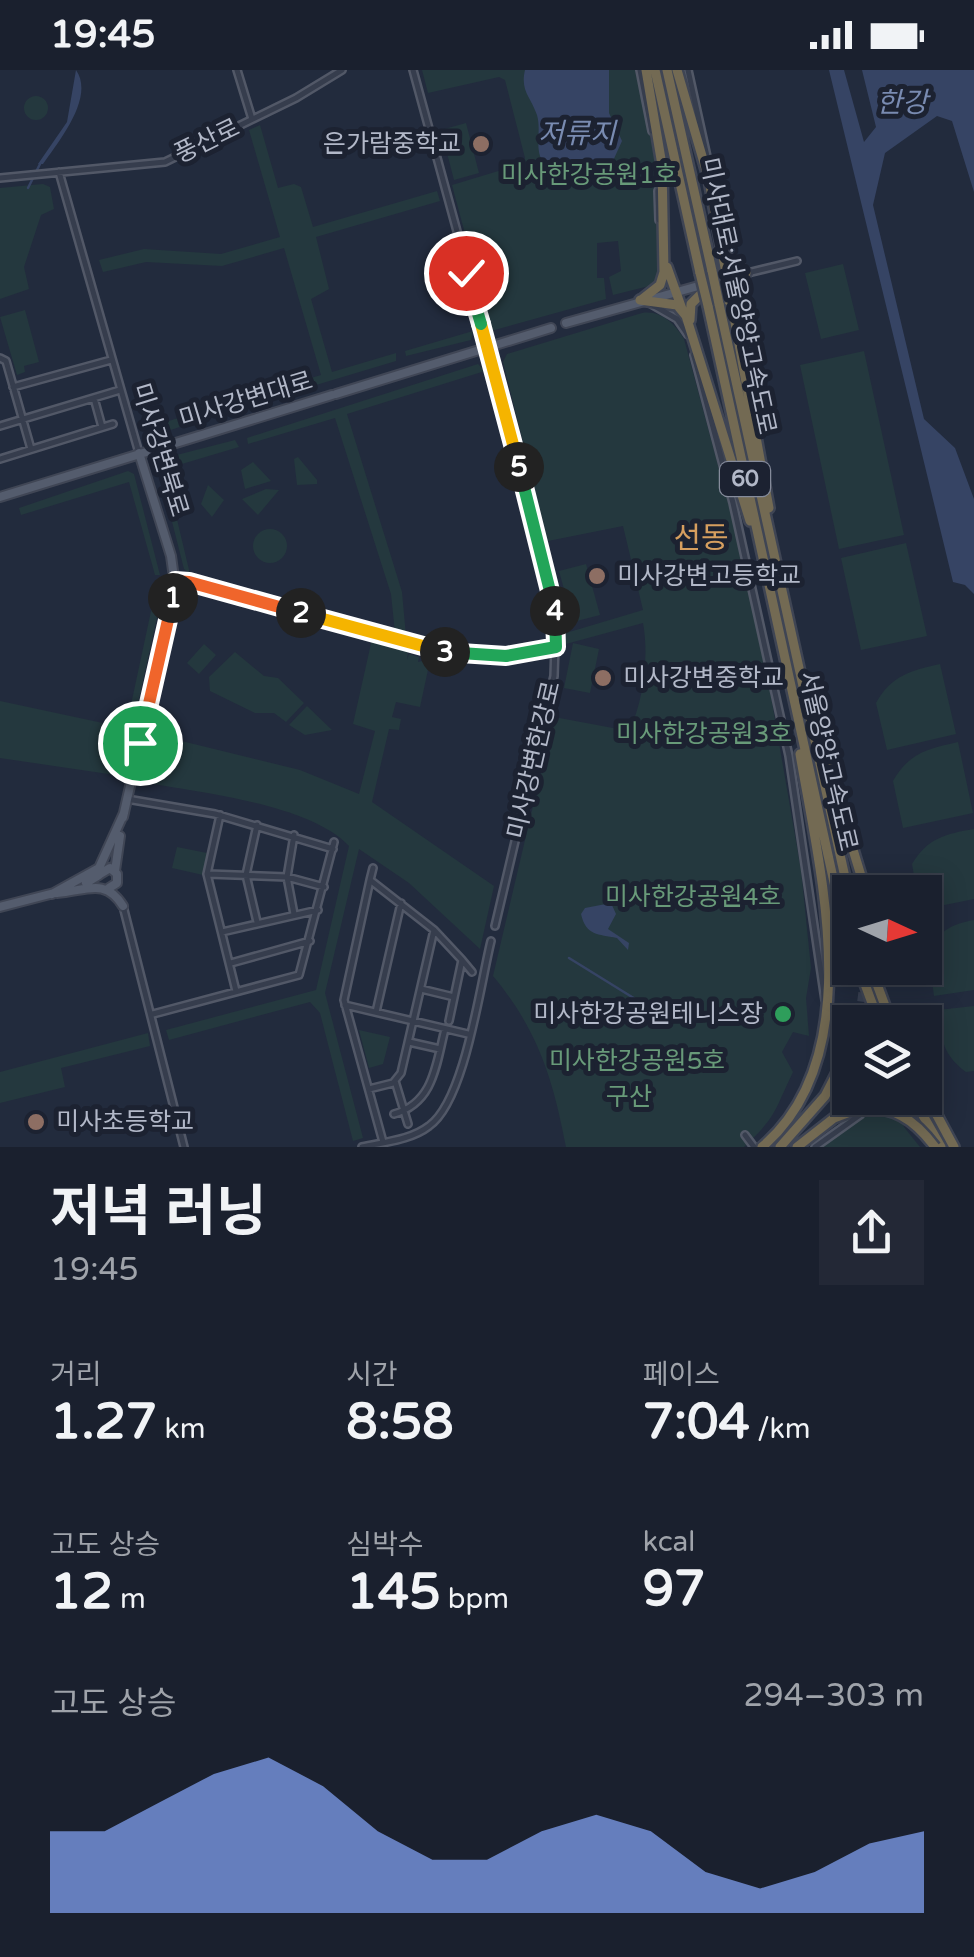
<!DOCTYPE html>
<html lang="ko">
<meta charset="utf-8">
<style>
body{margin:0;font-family:"Varela Round","Noto Sans KR",sans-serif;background:#232836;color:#f1f3f6;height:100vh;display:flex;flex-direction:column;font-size:38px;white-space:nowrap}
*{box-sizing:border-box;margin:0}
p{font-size:32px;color:#9fa3aa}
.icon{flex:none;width:55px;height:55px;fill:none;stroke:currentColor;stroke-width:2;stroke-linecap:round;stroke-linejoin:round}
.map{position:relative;height:1077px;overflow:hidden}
.panel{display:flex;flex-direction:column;background:#1a202e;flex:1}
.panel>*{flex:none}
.needle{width:65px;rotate:94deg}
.tools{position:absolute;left:832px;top:805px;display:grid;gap:20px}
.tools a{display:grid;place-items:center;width:110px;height:110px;border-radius:0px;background:#1a202e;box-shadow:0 5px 25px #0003,0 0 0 2px #383e4a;font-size:50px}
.pin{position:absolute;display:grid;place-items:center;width:85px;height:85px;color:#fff;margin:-42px;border:5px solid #fff;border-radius:50%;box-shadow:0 2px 10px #0007}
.km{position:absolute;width:50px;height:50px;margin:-25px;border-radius:50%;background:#222;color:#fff;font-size:28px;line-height:50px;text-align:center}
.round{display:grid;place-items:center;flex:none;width:105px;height:105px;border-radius:0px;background:#232836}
.head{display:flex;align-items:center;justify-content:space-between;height:170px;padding:0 50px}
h1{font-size:55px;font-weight:700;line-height:75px}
.figures{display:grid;grid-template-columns:repeat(3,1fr);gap:15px;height:170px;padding:10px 50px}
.figures div{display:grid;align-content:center}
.figures b{font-size:50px;font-weight:700}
.figures small{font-size:28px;font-weight:400}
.figures p{font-size:28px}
.chart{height:280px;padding:20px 50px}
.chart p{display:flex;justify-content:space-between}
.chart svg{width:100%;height:180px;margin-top:10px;fill:#85a6fa;opacity:.7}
.status{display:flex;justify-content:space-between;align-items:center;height:70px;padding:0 50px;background:#1a202e;direction:ltr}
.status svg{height:28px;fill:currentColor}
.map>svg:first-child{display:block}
.green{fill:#24383e}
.water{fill:#364464}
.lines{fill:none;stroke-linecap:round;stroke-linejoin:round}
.stream{stroke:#364464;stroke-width:2.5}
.major-tunnel{stroke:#384052;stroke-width:8;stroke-dasharray:8 4;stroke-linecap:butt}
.highway-tunnel{stroke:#384052;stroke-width:9;stroke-dasharray:9 4.5;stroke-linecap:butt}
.minor-casing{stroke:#525867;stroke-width:10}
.major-casing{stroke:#404655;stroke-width:12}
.highway-casing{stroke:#3f4554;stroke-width:14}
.minor{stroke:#363d4d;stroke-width:5}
.major{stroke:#545c6d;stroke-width:8}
.highway{stroke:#736a53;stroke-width:9}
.highway-bridge-casing{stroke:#3f4554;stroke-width:14;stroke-linecap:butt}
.highway-bridge{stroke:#736a53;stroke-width:9}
.split-1-casing{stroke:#fff;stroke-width:20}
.split-2-casing{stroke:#fff;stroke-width:20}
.split-3-casing{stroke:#fff;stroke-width:20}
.split-4-casing{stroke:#fff;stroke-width:20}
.split-5-casing{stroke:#fff;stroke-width:20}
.split-6-casing{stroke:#fff;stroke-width:20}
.split-7-casing{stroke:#fff;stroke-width:20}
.split-1{stroke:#f0652b;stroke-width:12}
.split-2{stroke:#f0652b;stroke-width:12}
.split-3{stroke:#f5b400;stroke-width:12}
.split-4{stroke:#22a559;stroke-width:12}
.split-5{stroke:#22a559;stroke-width:12}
.split-6{stroke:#f5b400;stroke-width:12}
.split-7{stroke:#22a559;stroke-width:12}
.education-dot{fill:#8d6e63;stroke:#1c2231;stroke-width:4}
.leisure-dot{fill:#2e9e5b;stroke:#1c2231;stroke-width:4}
.labels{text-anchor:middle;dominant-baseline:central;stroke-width:10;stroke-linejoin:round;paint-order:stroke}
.shield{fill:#1c2231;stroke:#858b9b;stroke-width:2.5}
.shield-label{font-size:22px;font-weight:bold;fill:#b2b8c8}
.street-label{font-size:25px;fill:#b2b8c8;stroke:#1c2231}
.poi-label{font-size:25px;fill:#b2b8c8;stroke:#1c2231;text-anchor:start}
.park-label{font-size:25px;fill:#689a79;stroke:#1c2231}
.water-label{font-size:28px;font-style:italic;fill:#798bb1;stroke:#1c2231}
.quarter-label{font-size:30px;fill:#d69f5f;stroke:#1c2231}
</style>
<div class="status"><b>19:45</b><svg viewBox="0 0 49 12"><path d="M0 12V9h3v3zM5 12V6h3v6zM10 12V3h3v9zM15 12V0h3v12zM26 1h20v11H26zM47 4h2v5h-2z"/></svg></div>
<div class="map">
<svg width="974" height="1077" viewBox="0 0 974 1077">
<rect width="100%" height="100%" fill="#222b3d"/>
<path class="green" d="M422,0H635L655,88L662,199L653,215L613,225L609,207L621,201L618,171L597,173V208H604L606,229L491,261L452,115L522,94L525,88L505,10L499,7L428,23Z
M24 38a12 12 0 1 1 24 0a12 12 0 1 1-24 0Z
M466,53L479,103L454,110L441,60Z
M260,55L278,118L294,114L301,117L313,157L437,121L440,131L316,167L329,219L311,229L332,302L396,283V291L266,330L262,323L321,305L284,178L222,196L146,192L103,202L99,190L144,179L221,184L280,167L249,60Z
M43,114L50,117L54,139L41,145L24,197L29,219L0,229V118Z
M843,194L859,260L821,269L805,203Z
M25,240L39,292L24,296L25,302L17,305L0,247Z
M642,243C661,240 675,254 684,269L731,443L770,621L801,800L811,898L806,928L809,966L793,962L782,982L793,1002C774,1041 778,1045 744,1077H566C553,1009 538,960 493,906L554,647L629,661C644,631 649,585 643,553L566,574V563L643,540L623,456L548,471L503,292L507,284Z
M473,261L471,270L406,286L405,281Z
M864,281L904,465L839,479L800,295Z
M478,294L485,301L347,344L402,522L406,566L395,563L391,524L335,348L248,374L247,368Z
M253,325L254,333L155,365L146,358Z
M235,370L239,377L165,399L190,504L184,499L158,396L161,389Z
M298,387L317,410V414L297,415L294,389Z
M253,392L271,411L245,419L241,400Z
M128,401L134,404L160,505H155L129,412L21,445L19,438Z
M208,415L224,430L212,447L201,434Z
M266,419L279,420L258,445L242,429Z
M253 476a17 17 0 1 1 34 0a17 17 0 1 1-34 0Z
M906,473L927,566L861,580L841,488Z
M586,494L600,545L573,552L559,501Z
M156,518L163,520L122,706L0,688V631L126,658Z
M372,569L408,581L407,590L409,584L419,587L418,592L429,589V595L420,637L396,632L392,647L401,649L399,660L389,659L372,732L494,816L480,879L409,813L359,779L325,923L363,1068L353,1071L320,943L310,932L169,970L166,960L316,920L349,776C310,734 198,722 141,712L153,664L300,700L359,724L375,661L353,654Z
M573,573L599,579L590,623L564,618Z
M204,574L216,585L199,604L187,593Z
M235,582L264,606L278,608L304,633L286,652L274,643H255L210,621L209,607Z
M940,594L956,664L887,680L876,633C892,605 910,601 940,594Z
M307,636L332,660L305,665L289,655Z
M958,672L973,743L903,758L893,711C909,683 927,679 958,672Z
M974,759V829L925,839V822H917L912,794C928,768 945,764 974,759Z
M177,777L207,783L203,805L172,798Z
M974,850V920L934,926L928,880C940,861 951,854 974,850Z
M974,936V1001L966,1002C942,984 941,968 938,940Z
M359,960L390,967L383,994L369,998Z
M148,963L150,976L61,998L65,1017L0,1033V1002Z
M877,1028H893L904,1057L920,1077H819L869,1040Z"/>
<path class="water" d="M76,0C95,27 59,71 43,94H38L67,52Z
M525,0H609V43L622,71L612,93C592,103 550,115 540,86C536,73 541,59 537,45C531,27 520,21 525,0Z
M829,0H844L864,72L876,57L862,0H974V122L952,51L937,46L885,83L873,135L924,349L955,378L974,429V524L965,515L953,512Z
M611,833L616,844L608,859L629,873L628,880L617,868C598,864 586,866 581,844L585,838Z"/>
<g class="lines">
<path class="stream" d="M28,118L40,94
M569,888L653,940L702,941"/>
<path class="major-tunnel" d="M133,703L141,673"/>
<path class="highway-tunnel" d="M860,945L866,898"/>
<defs>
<path id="minor" d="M237,0L252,49
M413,0L499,315L556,546L554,606L495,856
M640,0L652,61
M688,0L715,123
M59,102L139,383
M0,108L165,92L296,28L342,0
M658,121L659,150
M727,208L797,191
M651,234L677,249L688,265
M694,285L733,433L789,686L825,930
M0,288L6,291L31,379
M13,317L111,290
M94,328L102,357
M0,356L120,320
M0,389L113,354
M175,511L459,585L506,587L556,577
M127,729L215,744L333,779
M220,745L207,804L236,921
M208,804L287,807L324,817
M370,810L373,798
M123,836L184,1077
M294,844L287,807L294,765
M257,852L246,805L257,755
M222,862L318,840
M462,890L472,902
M231,893L310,871
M421,919L454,927
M345,935L468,964
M376,942L401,833
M153,944L299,905L334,772
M409,972L440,979
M395,1011L408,1054
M369,1019L393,1013L401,1003L434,860
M898,1028L904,1045
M394,1044C434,1033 436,994 445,959
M745,1065L754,1077
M383,1072L344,930L370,810L434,860L462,890L449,951
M362,1077C384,1072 411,1070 429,1056C465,1031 480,915 491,871
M815,1077L860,1045L874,1028"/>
<path id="major" d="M566,253L727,208
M336,324L551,258
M139,383L171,486L175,515L141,673
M0,427L332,325
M123,747L133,703
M115,801L120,766
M100,804L110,798L117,804V813L109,818
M86,813L99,805
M57,823C86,821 105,807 123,836
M52,824L99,798L124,743
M0,837L54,823"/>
<path id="highway" d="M655,0L700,203
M667,0L712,201
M677,0L709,110L769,438
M722,183L746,203
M667,197L682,239
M640,230L677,235L686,246L750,451
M641,230L660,215L664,202L662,95L646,0
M719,234L850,830
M708,236L835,817L850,866
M690,250L691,234L703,222H720L729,231
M820,672L866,822
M859,898L879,952
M871,898L891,952
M858,952L860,945
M925,1023L954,1077
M913,1028L941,1077
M762,1077C869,986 820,802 800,684
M780,1077L825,1026L850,977
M797,1077L834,1048L858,1039"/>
</defs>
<use href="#minor" class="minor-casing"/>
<use href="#major" class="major-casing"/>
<use href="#highway" class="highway-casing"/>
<use href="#minor" class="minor"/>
<use href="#major" class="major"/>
<use href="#highway" class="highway"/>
<defs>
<path id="highway-bridge" d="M712,201L719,234
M700,203L708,236
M858,1039C893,1035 914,1049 935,1077"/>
</defs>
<use href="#highway-bridge" class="highway-bridge-casing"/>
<use href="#highway-bridge" class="highway-bridge"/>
</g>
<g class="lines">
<defs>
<path id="split-1" d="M140,673L173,528"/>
<path id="split-2" d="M173,528L175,511L189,512L301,543"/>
<path id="split-3" d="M301,543L445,582"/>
<path id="split-4" d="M445,582L506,586L556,577L555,541"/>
<path id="split-5" d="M519,397L555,541"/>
<path id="split-6" d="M481,254L519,397"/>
<path id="split-7" d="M466,203L481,254"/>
</defs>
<use href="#split-1" class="split-1-casing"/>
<use href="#split-2" class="split-2-casing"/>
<use href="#split-3" class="split-3-casing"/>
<use href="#split-4" class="split-4-casing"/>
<use href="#split-5" class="split-5-casing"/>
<use href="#split-6" class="split-6-casing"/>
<use href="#split-7" class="split-7-casing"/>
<use href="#split-1" class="split-1"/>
<use href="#split-2" class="split-2"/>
<use href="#split-3" class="split-3"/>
<use href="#split-4" class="split-4"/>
<use href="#split-5" class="split-5"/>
<use href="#split-6" class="split-6"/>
<use href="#split-7" class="split-7"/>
</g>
<g class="education-dot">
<circle cx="481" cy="74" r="10"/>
<circle cx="597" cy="506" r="10"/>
<circle cx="603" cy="608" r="10"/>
<circle cx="36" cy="1052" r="10"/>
</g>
<circle class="leisure-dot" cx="783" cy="944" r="10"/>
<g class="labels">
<rect class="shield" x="720" y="392" width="50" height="34" rx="8"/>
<g class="shield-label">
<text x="745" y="409">60</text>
</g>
<g class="street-label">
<text transform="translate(207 71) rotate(-26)">풍산로</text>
<text transform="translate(738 226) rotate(78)">미사대로;서울양양고속도로</text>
<text transform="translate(246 330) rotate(-17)">미사강변대로</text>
<text transform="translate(160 380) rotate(73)">미사강변북로</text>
<text transform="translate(534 690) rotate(-77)">미사강변한강로</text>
<text transform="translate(828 691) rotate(77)">서울양양고속도로</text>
</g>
<g class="poi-label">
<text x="461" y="74" text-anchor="end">은가람중학교</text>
<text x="617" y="506">미사강변고등학교</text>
<text x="623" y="608">미사강변중학교</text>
<text x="763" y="944" text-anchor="end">미사한강공원테니스장</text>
<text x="56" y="1052">미사초등학교</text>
</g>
<g class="park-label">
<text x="589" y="105">미사한강공원1호</text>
<text x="704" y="664">미사한강공원3호</text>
<text x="693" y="827">미사한강공원4호</text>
<text x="637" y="991">미사한강공원5호</text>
<text x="629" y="1027">구산</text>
</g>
<g class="water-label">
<text x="902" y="33">한강</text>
<text x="577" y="64">저류지</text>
</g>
<g class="quarter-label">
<text x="701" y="468">선동</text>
</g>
</g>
</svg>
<div class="tools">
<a><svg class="needle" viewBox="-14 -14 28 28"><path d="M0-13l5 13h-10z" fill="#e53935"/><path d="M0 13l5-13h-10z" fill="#9fa3aa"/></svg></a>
<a><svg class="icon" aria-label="layers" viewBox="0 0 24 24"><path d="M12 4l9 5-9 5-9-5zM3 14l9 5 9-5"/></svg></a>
</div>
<div class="pin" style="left:140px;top:673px;background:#1e9e55"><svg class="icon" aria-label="arrive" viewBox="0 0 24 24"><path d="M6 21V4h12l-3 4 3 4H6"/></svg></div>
<div class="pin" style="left:466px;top:203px;background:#d93025"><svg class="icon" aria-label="check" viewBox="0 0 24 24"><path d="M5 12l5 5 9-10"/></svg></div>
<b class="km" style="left:173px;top:528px">1</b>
<b class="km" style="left:301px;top:543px">2</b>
<b class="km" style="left:445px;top:582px">3</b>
<b class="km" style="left:555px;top:541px">4</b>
<b class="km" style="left:519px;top:397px">5</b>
</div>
<section class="panel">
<div class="head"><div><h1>저녁 러닝</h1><p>19:45</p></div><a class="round"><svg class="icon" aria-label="share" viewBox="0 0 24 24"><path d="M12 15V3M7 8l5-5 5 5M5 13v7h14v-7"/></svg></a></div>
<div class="figures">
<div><p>거리</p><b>1.27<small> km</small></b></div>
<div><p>시간</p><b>8:58</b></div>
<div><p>페이스</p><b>7:04<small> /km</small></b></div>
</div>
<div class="figures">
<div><p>고도 상승</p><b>12<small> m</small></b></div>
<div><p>심박수</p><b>145<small> bpm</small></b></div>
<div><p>kcal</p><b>97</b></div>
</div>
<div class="chart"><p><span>고도 상승</span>294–303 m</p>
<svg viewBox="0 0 160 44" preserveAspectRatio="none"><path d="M0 44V24L10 24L20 17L30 10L40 6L50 13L60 24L70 31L80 31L90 24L100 20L110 24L120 34L130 38L140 34L150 27L160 24V44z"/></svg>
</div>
</section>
